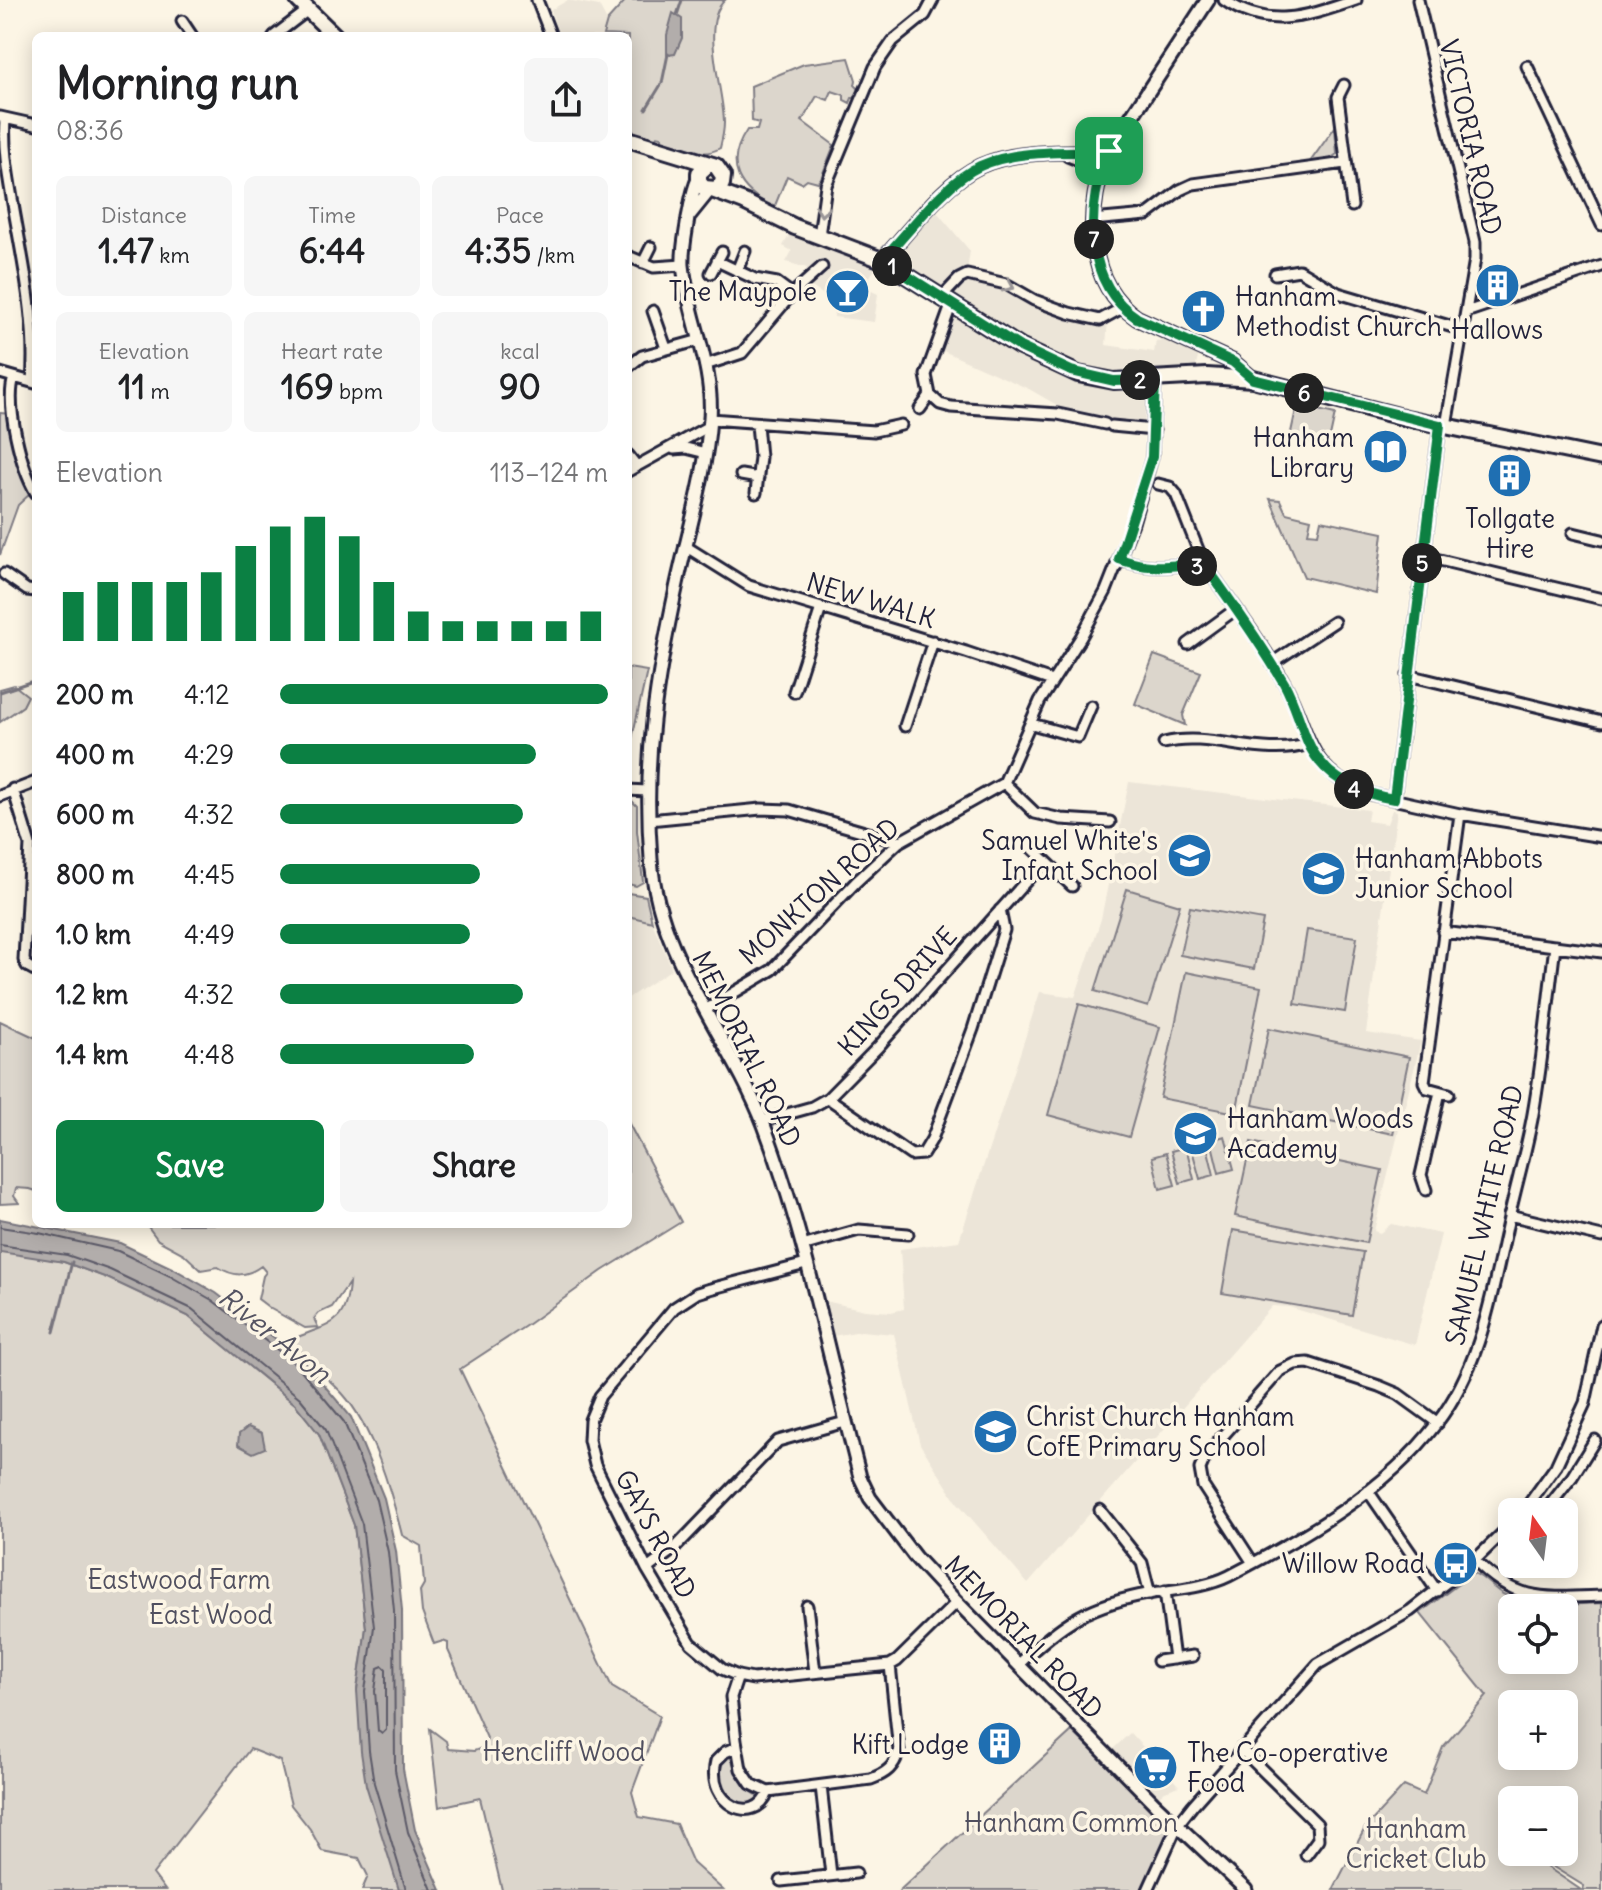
<!DOCTYPE html>
<meta charset="utf-8">
<style>
body{margin:0;font-family:Delius,sans-serif;background:#f6f6f6;color:#202124;height:100vh;display:flex;flex-direction:column;font-size:30px;white-space:nowrap}
*{box-sizing:border-box;margin:0}
p{font-size:26px;color:#757577}
.icon{flex:none;width:44px;height:44px;fill:none;stroke:currentColor;stroke-width:2;stroke-linecap:round;stroke-linejoin:round}
.map{position:relative;flex:1;overflow:hidden}
.panel{position:absolute;left:32px;top:32px;width:600px;height:1196px;display:flex;flex-direction:column;background:#fff;border-radius:12px;box-shadow:0 4px 20px #0003}
.panel>*{flex:none}
.needle{width:52px;rotate:346deg}
.tools{position:absolute;left:1498px;top:1498px;display:grid;gap:16px}
.tools a{display:grid;place-items:center;width:80px;height:80px;border-radius:12px;background:#fff;box-shadow:0 4px 20px #0003;font-size:40px}
.pin{position:absolute;display:grid;place-items:center;width:68px;height:68px;color:#fff;margin:-34px;border-radius:16px;box-shadow:0 4px 12px #0006}
.km{position:absolute;width:40px;height:40px;margin:-20px;border-radius:50%;background:#222;color:#fff;font-size:22px;line-height:40px;text-align:center}
.round{display:grid;place-items:center;flex:none;width:84px;height:84px;border-radius:12px;background:#f6f6f6}
.summary{display:flex;align-items:center;justify-content:space-between;height:136px;padding:0 24px}
h1{font-size:44px;font-weight:700;line-height:60px}
.figures{display:grid;grid-template-columns:repeat(3,1fr);gap:12px;height:136px;padding:8px 24px}
.figures div{display:grid;align-content:center;border-radius:12px;background:#f6f6f6;text-align:center}
.figures b{font-size:34px;font-weight:700}
.figures small{font-size:22px;font-weight:400}
.figures p{font-size:22px}
.chart{height:224px;padding:16px 24px}
.chart p{display:flex;justify-content:space-between}
.chart svg{width:100%;height:144px;margin-top:8px;stroke:#0b8043;stroke-width:6}
.action{display:flex;gap:16px;margin-top:auto;padding:16px 24px}
.action a{flex:1;height:92px;border-radius:12px;background:#0b8043;color:#fff;font-size:32px;font-weight:700;line-height:92px;text-align:center}
.action a+a{background:#f6f6f6;color:#202124}
ul{padding:0 24px;list-style:none;font-size:26px}
li{display:grid;grid-template-columns:128px 96px 1fr;align-items:center;height:60px}
li i{height:20px;border-radius:10px;background:#0b8043}
.map>svg:first-child{display:block}
.built{fill:#ece5d8}
.green{fill:#dcd6cc;stroke:#7f7c84;stroke-width:2;fill-rule:evenodd}
.water{fill:#b2adab;stroke:#78757e;stroke-width:2}
.lines{fill:none;stroke-linecap:round;stroke-linejoin:round}
.shore{stroke:#5c5a68;stroke-width:2}
.stream{stroke:#78757e;stroke-width:3}
.minor-casing{stroke:#22223b;stroke-width:15}
.tertiary-casing{stroke:#22223b;stroke-width:17}
.secondary-casing{stroke:#22223b;stroke-width:18}
.primary-casing{stroke:#22223b;stroke-width:20}
.minor{stroke:#fcf5e5;stroke-width:9}
.tertiary{stroke:#fcf5e5;stroke-width:11}
.secondary{stroke:#fcf5e5;stroke-width:12}
.primary{stroke:#fcf5e5;stroke-width:14}
.oneway{stroke:#9a9698}
.route-casing{stroke:#fff;stroke-width:16}
.route{stroke:#0b8043;stroke-width:10}
.labels{text-anchor:middle;dominant-baseline:central;stroke-width:7;stroke-linejoin:round;paint-order:stroke}
.street-label{font-size:26px;fill:#22223b;stroke:#fcf5e5}
.poi-label{font-size:26px;fill:#22223b;stroke:#fcf5e5;text-anchor:end}
.park-label{font-size:26px;fill:#504f5f;stroke:#fcf5e5}
.water-label{font-size:28px;font-style:italic;fill:#545362;stroke:#fcf5e5}
</style>
<div class="map">
<svg width="1602" height="1890" viewBox="0 0 1602 1890">
<rect width="100%" height="100%" fill="#fcf5e5"/>
<filter id="ink" filterUnits="userSpaceOnUse"><feTurbulence type="fractalNoise" baseFrequency=".0125" numOctaves="2"/><feDisplacementMap in="SourceGraphic" scale="16" xChannelSelector="R" yChannelSelector="G"/><feConvolveMatrix kernelMatrix="1 2 1 2 8 2 1 2 1" color-interpolation-filters="sRGB"/></filter>
<g filter="url(#ink)">
<path class="built" d="M568,0L599,6L607,21L604,36H559L551,10Z
M937,212L970,251L966,277L998,282L1031,300L1108,320L1106,345L1154,352L1156,341L1171,339L1200,349L1195,370L1149,373L1148,415L1143,423L1130,425L1069,412L1029,389L941,350L955,299L896,255L911,236Z
M791,232L849,253L875,269L863,287L878,294L874,322L834,317L833,301L801,280L807,268L786,262L792,251L783,246Z
M1129,782L1369,810L1367,821L1387,824L1392,810L1397,811L1366,1033L1421,1041L1374,1231L1380,1233L1391,1224L1441,1234L1415,1345L1289,1307L1272,1306L1028,1584L957,1502L920,1444L894,1334L861,1331L833,1336L825,1301L865,1310L891,1312L904,1309L900,1249L959,1241L1040,992L1075,997L1101,919Z
M628,916L652,922L672,969L628,998Z
M1130,1733L1179,1786L1165,1791L1157,1798L1113,1749Z"/>
<path class="green" d="M626,0H725C699,24 724,90 724,123C724,131 722,140 720,148C702,159 680,148 662,142V137L657,136L655,139L628,130V36L603,35L607,21Z
M849,58L856,80L855,85L859,89L854,98H852L850,103L844,100V95L832,91L828,100L817,96L802,121L834,145L821,178L818,182L807,179L802,183L787,176L774,208C739,190 723,166 747,130H757L759,123L752,121L751,86L804,64Z
M1335,127L1337,154L1330,159L1310,162Z
M1297,405L1335,414L1328,446L1290,437Z
M0,413L11,414L21,466L31,493L18,505L0,555Z
M1270,499L1280,500L1286,513L1311,519L1308,533L1318,534L1321,520L1383,533L1376,594L1304,577Z
M1154,655L1201,672L1183,715L1185,725L1135,704Z
M628,668L647,671L631,743L628,742Z
M14,685L28,696L23,706L0,722V689Z
M628,797L637,806V831L643,882L636,886L628,884Z
M1127,889L1180,905L1148,1007L1095,991Z
M628,893L646,896L652,922L628,916Z
M1190,907L1263,920L1254,969L1180,955Z
M1307,930L1357,937L1345,1012L1295,1004Z
M1186,972L1261,987L1236,1113L1160,1098Z
M1079,1004L1160,1027L1129,1137L1048,1115Z
M0,1021L36,1038V1191L30,1189L16,1188L14,1196L19,1203L0,1204Z
M1269,1028L1409,1057L1393,1134L1253,1105Z
M628,1122L681,1222L602,1271L527,1325L460,1369L612,1687L660,1716L632,1792L639,1817L676,1824L693,1863L723,1890H502L480,1798L439,1807L430,1729L446,1741L448,1749L474,1751L485,1747L487,1738L448,1650V1643L443,1641L434,1644L422,1612L420,1591L424,1584L421,1546L402,1535C391,1491 373,1427 342,1393C327,1377 309,1363 294,1345L298,1337C331,1323 346,1325 349,1283L332,1307L319,1313L314,1319L318,1327L305,1328L271,1309L258,1299L263,1276L266,1272L261,1266C246,1277 234,1277 218,1267L201,1270L184,1254L158,1240L146,1224H628Z
M1225,1136L1234,1169L1219,1173L1211,1140Z
M1206,1142L1214,1175L1200,1179L1191,1146Z
M1251,1142L1382,1170L1366,1243L1235,1216Z
M1186,1147L1194,1179L1180,1183L1171,1151Z
M1166,1153L1175,1185L1160,1189L1152,1157Z
M1233,1230L1363,1252L1352,1315L1222,1293Z
M0,1250L64,1262L108,1278L188,1316L295,1404L319,1434L354,1525L366,1628L357,1690L405,1890H362L368,1876L359,1858L322,1851L310,1829L291,1805L280,1761L250,1749L153,1874L165,1890H0Z
M1473,1573C1484,1576 1492,1588 1503,1594C1534,1609 1568,1605 1602,1603V1890H1583L1584,1886L1529,1852H1564V1800H1512V1852H1525L1581,1890H1333L1365,1828L1404,1786L1424,1795L1443,1747L1487,1696L1420,1613ZM1564,1608V1660H1512V1608ZM1512,1704H1564V1756H1512Z
M1072,1731L1172,1829L1143,1890H900Z
M729,1753C737,1772 740,1788 761,1797C741,1813 729,1799 717,1783L719,1763Z"/>
<path class="water" d="M673,13L682,19V38L675,54L667,55V35Z
M0,1219L120,1243L174,1269L216,1293L302,1359L351,1417L384,1498L396,1551L402,1610L403,1769L415,1830L441,1890H399L366,1785L361,1752L357,1690L366,1628L354,1525L319,1434L295,1404L188,1316L107,1278L64,1262L0,1252Z
M248,1427L262,1433L265,1448L253,1453L238,1445L239,1434Z"/>
<g class="lines">
<path class="shore" d="M0,1227L39,1233L118,1251L170,1276L212,1300L296,1364L344,1422L376,1500L388,1552L394,1610L395,1770L408,1832L432,1890
M0,1245L67,1255L110,1270L192,1309L300,1398L326,1430L362,1524L374,1627L365,1691L369,1751L374,1783L406,1890
M383,1666L386,1669V1730L382,1734L378,1731L375,1691L378,1668Z"/>
<path class="stream" d="M677,15L682,0
M646,109L662,83L668,54
M0,692L30,682
M54,1332L72,1262"/>
<defs>
<path id="minor" d="M537,0L551,36
M1224,0C1269,31 1308,16 1356,0
M1418,0L1475,242V259L1446,426
M182,21L192,36
M274,36L308,10
M1527,66L1602,225
M1344,85L1338,97L1352,206
M0,117L36,125
M5,119C3,149 8,175 13,204C23,263 37,322 32,382
M1092,220L1147,215L1180,190L1193,184L1345,163
M819,236L826,185L875,67L893,41L925,15L933,0
M630,257L654,267L683,265
M717,261L755,279L777,283L792,294
M643,263L651,247
M737,271L745,251
M711,273L722,252
M1275,274L1299,270L1338,293L1463,330
M942,297L959,279L967,275L1006,284L1034,300L1069,313L1100,320L1122,308
M653,311L666,348
M1466,312L1602,266
M705,365L742,353L792,294L822,267
M628,367L642,356L700,340
M0,373L35,383
M14,377C5,405 21,468 36,493
M930,395L926,375L952,303
M920,409L930,395L940,404L951,407L1058,414L1105,424
M710,419L874,431L901,425
M1112,426L1154,430
M674,449L686,448L706,453
M628,455L636,465
M628,471L709,426
M741,475L758,478
M1158,484L1170,487L1176,494L1199,552L1201,566
M756,493L760,457L757,424
M1573,533L1602,540
M685,546L749,586L966,652L1052,681
M1423,556L1602,599
M1119,559C1129,562 1140,566 1151,566C1170,568 1191,560 1209,571C1235,607 1263,644 1285,684C1311,732 1304,764 1361,792L1460,814L1602,837
M4,574L27,590L36,591
M1188,644L1236,609
M1272,663L1334,622
M1408,675L1602,722
M794,692L821,608
M1032,724L1078,737L1091,706
M905,726L933,641
M1164,743C1212,731 1260,759 1309,744
M1004,783L1035,813L1061,819L1110,822
M13,789L30,845L24,960L27,966L36,971
M628,790L647,791
M0,796L36,782
M1394,799L1440,425
M649,820L761,809L789,810L899,842
M1030,846L1072,886
M1443,932L1602,952
M705,1010L772,970L856,882L899,842L1004,783L1040,701L1081,637L1106,591L1133,523L1152,457L1155,380
M1449,1094L1427,1088L1424,1082L1460,814
M828,1098L911,1155L923,1154L932,1139L973,1029L1004,930L1000,910
M762,1121L812,1107L828,1098L878,1047L1045,860
M1426,1190L1421,1175L1440,1092
M1509,1215L1602,1237
M802,1246L859,1230L908,1234
M806,1264L710,1289L697,1293L674,1308L600,1396L590,1420L589,1440L595,1465L647,1569L691,1643L722,1669L738,1676L753,1679L890,1665L897,1661L957,1602
M1368,1491L1437,1591
M1100,1510L1142,1563L1150,1594
M1523,1512L1556,1466L1585,1403L1602,1325
M1551,1512L1550,1505L1572,1477L1595,1440
M1475,1560C1516,1603 1546,1598 1602,1596
M1253,1563L1203,1486L1200,1469L1206,1455L1280,1371L1295,1364L1308,1363L1379,1386L1398,1394L1438,1423
M647,1569L674,1549L778,1441L845,1422
M1165,1591L1174,1659
M807,1606L815,1672
M1158,1661L1193,1656
M1018,1665C1063,1621 1090,1604 1153,1593C1178,1589 1207,1587 1229,1576C1304,1537 1386,1491 1437,1423C1480,1367 1491,1298 1506,1231C1514,1192 1526,1153 1533,1114C1543,1058 1548,1001 1555,946
M738,1676L731,1697L736,1740L741,1769L751,1784L768,1792L871,1779C887,1773 894,1767 899,1751L890,1665
M737,1747L725,1752L716,1761C705,1805 756,1827 768,1792
M1241,1749L1317,1824L1318,1839L1306,1855
M821,1786L831,1875
M781,1881L856,1873
M1148,1890L1178,1824L1193,1805L1318,1664L1410,1611L1475,1560L1512,1524"/>
<path id="tertiary" d="M1068,155L1083,161L1098,176
M698,179C692,192 691,204 688,218C686,233 682,249 683,265C688,316 714,366 710,418C706,474 689,529 677,584C656,680 643,759 651,859C658,958 729,1035 764,1125C807,1239 829,1360 860,1477L870,1498L915,1557L954,1599L1155,1804L1246,1890
M689,216L710,190
M882,260C910,231 943,183 980,166C1017,149 1068,153 1109,151"/>
<path id="secondary" d="M1208,0L1109,151C1085,204 1083,282 1137,318L1233,362L1253,379"/>
<path id="primary" d="M298,0L335,36
M628,139L716,166L723,176L722,184L716,189L704,188L699,182V173L708,165
M712,190L744,202L795,227L882,260L1020,347L1078,374L1114,381L1207,376L1253,379L1406,418L1602,458"/>
</defs>
<use href="#minor" class="minor-casing"/>
<use href="#tertiary" class="tertiary-casing"/>
<use href="#secondary" class="secondary-casing"/>
<use href="#primary" class="primary-casing"/>
<use href="#minor" class="minor"/>
<use href="#tertiary" class="tertiary"/>
<use href="#secondary" class="secondary"/>
<use href="#primary" class="primary"/>
</g>
<defs><path id="oneway-chevron" d="M-2-3.5L2.5 0L-2 3.5" fill="none" stroke-width="1.6" stroke-linecap="round" stroke-linejoin="round" transform="scale(2)"/></defs>
<g class="oneway">
<use href="#oneway-chevron" transform="translate(822 211) rotate(98)"/>
<use href="#oneway-chevron" transform="translate(1009 286) rotate(24)"/>
</g>
</g>
<g class="lines" filter="url(#ink)">
<defs>
<path id="route" d="M1109,151C1085,204 1083,282 1137,318L1233,362L1253,379L1440,425L1394,799C1357,793 1322,777 1307,740C1299,721 1294,701 1284,683C1261,644 1235,607 1209,571C1191,560 1170,568 1151,566C1140,566 1129,562 1119,559L1152,457L1155,380L1114,381L1071,371L1020,347L882,260C909,232 945,182 980,166C1017,149 1068,153 1109,151Z"/>
</defs>
<use href="#route" class="route-casing"/>
<use href="#route" class="route"/>
</g>
<defs>
<symbol id="building-disc" viewBox="-11 -11 22 22"><circle r="9.5" fill="#1f6fb2" stroke="#fcf5e5"/><path d="M-4-6H4V6H1V3H-1V6H-4ZM-2.5-4.3h1.7v1.8h-1.7ZM.8-4.3h1.7v1.8H.8ZM-2.5-1h1.7V.8h-1.7ZM.8-1h1.7V.8H.8Z" fill="#fff"/></symbol>
<symbol id="bar-disc" viewBox="-11 -11 22 22"><circle r="9.5" fill="#1f6fb2" stroke="#fcf5e5"/><path d="M-6-5H6L.8 .8V4.5H3.5V6h-7V4.5H-.8V.8Z" fill="#fff"/></symbol>
<symbol id="church-disc" viewBox="-11 -11 22 22"><circle r="9.5" fill="#1f6fb2" stroke="#fcf5e5"/><path d="M-1.2-6h2.4v3.5h3.3v2.4h-3.3V6h-2.4V-.1h-3.3v-2.4h3.3Z" fill="#fff"/></symbol>
<symbol id="library-disc" viewBox="-11 -11 22 22"><circle r="9.5" fill="#1f6fb2" stroke="#fcf5e5"/><path d="M-6-4Q-3-5.5-.7-3.5V5Q-3 3-6 4ZM6-4Q3-5.5 .7-3.5V5Q3 3 6 4Z" fill="#fff"/></symbol>
<symbol id="school-disc" viewBox="-11 -11 22 22"><circle r="9.5" fill="#1f6fb2" stroke="#fcf5e5"/><path d="M0-5L7-2L0 1L-7-2ZM-4 1L0 2.5L4 1V4Q0 6-4 4Z" fill="#fff"/></symbol>
<symbol id="bus-disc" viewBox="-11 -11 22 22"><circle r="9.5" fill="#1f6fb2" stroke="#fcf5e5"/><path d="M-5-6H5V4H4V6H2V4H-2V6H-4V4H-5ZM-3.5-4V0h7V-4ZM-3.5 1.2v1.5H-2V1.2ZM2 1.2v1.5H3.5V1.2Z" fill="#fff"/></symbol>
<symbol id="supermarket-disc" viewBox="-11 -11 22 22"><circle r="9.5" fill="#1f6fb2" stroke="#fcf5e5"/><path d="M-6-5.5h2.5l.6 2H6L4.5 2H-2.5L-4.4-4H-6ZM-1.5 3.2a1.3 1.3 0 1 0 .1 0ZM3 3.2a1.3 1.3 0 1 0 .1 0Z" fill="#fff"/></symbol>
</defs>
<g fill-rule="evenodd">
<use href="#building-disc" x="1472" y="260" width="51" height="51"/>
<use href="#bar-disc" x="822" y="266" width="51" height="51"/>
<use href="#church-disc" x="1178" y="286" width="51" height="51"/>
<use href="#library-disc" x="1360" y="426" width="51" height="51"/>
<use href="#building-disc" x="1484" y="450" width="51" height="51"/>
<use href="#school-disc" x="1164" y="830" width="51" height="51"/>
<use href="#school-disc" x="1298" y="848" width="51" height="51"/>
<use href="#school-disc" x="1170" y="1108" width="51" height="51"/>
<use href="#school-disc" x="970" y="1406" width="51" height="51"/>
<use href="#bus-disc" x="1430" y="1538" width="51" height="51"/>
<use href="#building-disc" x="974" y="1718" width="51" height="51"/>
<use href="#supermarket-disc" x="1130" y="1742" width="51" height="51"/>
</g>
<g class="labels">
<g class="street-label">
<text transform="translate(1471 137) rotate(77)">VICTORIA ROAD</text>
<text transform="translate(871 600) rotate(17)">NEW WALK</text>
<text transform="translate(819 891) rotate(-42)">MONKTON ROAD</text>
<text transform="translate(897 991) rotate(-48)">KINGS DRIVE</text>
<text transform="translate(747 1049) rotate(64)">MEMORIAL ROAD</text>
<text transform="translate(1484 1215) rotate(-77)">SAMUEL WHITE ROAD</text>
<text transform="translate(656 1534) rotate(62)">GAYS ROAD</text>
<text transform="translate(1024 1637) rotate(46)">MEMORIAL ROAD</text>
</g>
<g class="poi-label">
<text x="817" y="291">The Maypole</text>
<text x="1235" y="296" text-anchor="start">Hanham<tspan x="1235" dy="30">Methodist Church</tspan></text>
<text x="1497" y="329" text-anchor="middle">Hallows</text>
<text x="1354" y="437">Hanham<tspan x="1354" dy="30">Library</tspan></text>
<text x="1510" y="518" text-anchor="middle">Tollgate<tspan x="1510" dy="30">Hire</tspan></text>
<text x="1158" y="840">Samuel White's<tspan x="1158" dy="30">Infant School</tspan></text>
<text x="1355" y="858" text-anchor="start">Hanham Abbots<tspan x="1355" dy="30">Junior School</tspan></text>
<text x="1227" y="1118" text-anchor="start">Hanham Woods<tspan x="1227" dy="30">Academy</tspan></text>
<text x="1026" y="1416" text-anchor="start">Christ Church Hanham<tspan x="1026" dy="30">CofE Primary School</tspan></text>
<text x="1425" y="1563">Willow Road</text>
<text x="969" y="1744">Kift Lodge</text>
<text x="1187" y="1752" text-anchor="start">The Co-operative<tspan x="1187" dy="30">Food</tspan></text>
</g>
<g class="park-label">
<text x="179" y="1579">Eastwood Farm</text>
<text x="211" y="1614">East Wood</text>
<text x="564" y="1751">Hencliff Wood</text>
<text x="1071" y="1822">Hanham Common</text>
<text x="1416" y="1828">Hanham<tspan x="1416" dy="30">Cricket Club</tspan></text>
</g>
<g class="water-label">
<text transform="translate(275 1335) rotate(39)">River Avon</text>
</g>
</g>
</svg>
<div class="tools">
<a><svg class="needle" viewBox="-14 -14 28 28"><path d="M0-13l5 13h-10z" fill="#e53935"/><path d="M0 13l5-13h-10z" fill="#757577"/></svg></a>
<a><svg class="icon" aria-label="locate" viewBox="0 0 24 24"><circle cx="12" cy="12" r="6"/><path d="M12 2v4M12 18v4M2 12h4M18 12h4"/></svg></a>
<a>+</a>
<a>−</a>
</div>
<div class="pin" style="left:1109px;top:151px;background:#1e9e55"><svg class="icon" aria-label="arrive" viewBox="0 0 24 24"><path d="M6 21V4h12l-3 4 3 4H6"/></svg></div>
<b class="km" style="left:892px;top:266px">1</b>
<b class="km" style="left:1140px;top:380px">2</b>
<b class="km" style="left:1197px;top:566px">3</b>
<b class="km" style="left:1354px;top:789px">4</b>
<b class="km" style="left:1422px;top:563px">5</b>
<b class="km" style="left:1304px;top:393px">6</b>
<b class="km" style="left:1094px;top:239px">7</b>
<section class="panel">
<div class="summary"><div><h1>Morning run</h1><p>08:36</p></div><a class="round"><svg class="icon" aria-label="share" viewBox="0 0 24 24"><path d="M12 15V3M7 8l5-5 5 5M5 13v7h14v-7"/></svg></a></div>
<div class="figures">
<div><p>Distance</p><b>1.47<small> km</small></b></div>
<div><p>Time</p><b>6:44</b></div>
<div><p>Pace</p><b>4:35<small> /km</small></b></div>
</div>
<div class="figures">
<div><p>Elevation</p><b>11<small> m</small></b></div>
<div><p>Heart rate</p><b>169<small> bpm</small></b></div>
<div><p>kcal</p><b>90</b></div>
</div>
<div class="chart"><p><span>Elevation</span>113–124 m</p>
<svg viewBox="0 0 160 44" preserveAspectRatio="none"><path d="M5 44V29M15 44V26M25 44V26M35 44V26M45 44V23M55 44V15M65 44V9M75 44V6M85 44V12M95 44V26M105 44V35M115 44V38M125 44V38M135 44V38M145 44V38M155 44V35"/></svg>
</div>
<ul>
<li><b>200 m</b>4:12<i style="width:100%"></i></li>
<li><b>400 m</b>4:29<i style="width:78%"></i></li>
<li><b>600 m</b>4:32<i style="width:74%"></i></li>
<li><b>800 m</b>4:45<i style="width:61%"></i></li>
<li><b>1.0 km</b>4:49<i style="width:58%"></i></li>
<li><b>1.2 km</b>4:32<i style="width:74%"></i></li>
<li><b>1.4 km</b>4:48<i style="width:59%"></i></li>
</ul>
<div class="action"><a>Save</a><a>Share</a></div>
</section>
</div>
